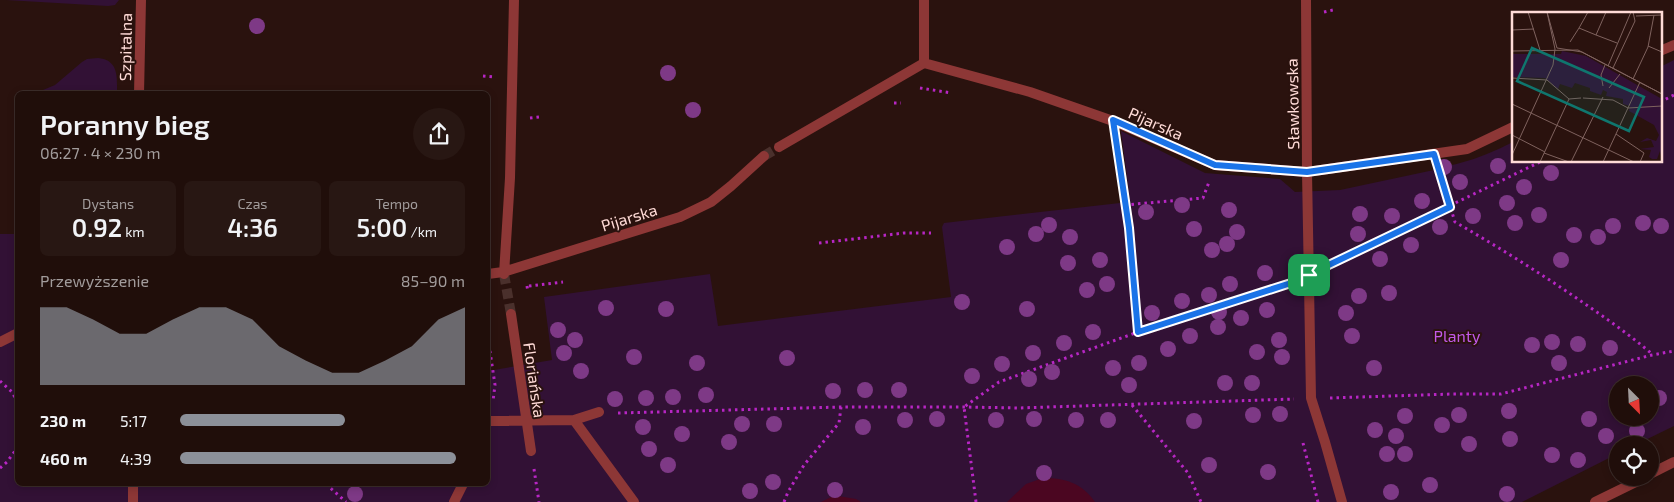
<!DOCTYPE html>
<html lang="pl">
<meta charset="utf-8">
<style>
body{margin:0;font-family:"Exo 2",sans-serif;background:#281713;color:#f1f3f6;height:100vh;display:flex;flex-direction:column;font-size:19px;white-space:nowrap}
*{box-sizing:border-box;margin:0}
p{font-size:16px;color:#a29c9c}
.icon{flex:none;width:28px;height:28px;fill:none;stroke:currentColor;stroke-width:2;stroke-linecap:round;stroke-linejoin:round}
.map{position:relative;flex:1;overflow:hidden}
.sheet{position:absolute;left:15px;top:91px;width:475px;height:395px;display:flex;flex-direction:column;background:#200e0a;border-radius:8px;box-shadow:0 2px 8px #0003,0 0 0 1px #3d2e2b}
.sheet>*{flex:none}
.needle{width:32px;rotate:156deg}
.controls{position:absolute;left:1609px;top:376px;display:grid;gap:10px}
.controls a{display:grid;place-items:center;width:50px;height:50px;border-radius:50%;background:#200e0a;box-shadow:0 2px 8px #0003,0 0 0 1px #3d2e2b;font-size:25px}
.pin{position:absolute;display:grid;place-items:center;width:42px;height:42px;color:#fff;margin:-21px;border-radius:10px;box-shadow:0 2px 8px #0006}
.round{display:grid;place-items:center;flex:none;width:52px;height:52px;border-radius:26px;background:#281713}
.summary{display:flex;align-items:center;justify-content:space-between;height:85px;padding:0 25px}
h1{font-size:28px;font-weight:600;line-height:38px}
.figures{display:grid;grid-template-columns:repeat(3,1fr);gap:8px;height:85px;padding:5px 25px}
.figures div{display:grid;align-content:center;border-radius:8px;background:#281713;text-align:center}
.figures b{font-size:25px;font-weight:600}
.figures small{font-size:14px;font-weight:400}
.figures p{font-size:14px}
.chart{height:140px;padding:10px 25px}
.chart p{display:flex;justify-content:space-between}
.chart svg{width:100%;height:90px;margin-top:5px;fill:#8c9099;opacity:.7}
ul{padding:0 25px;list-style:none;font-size:16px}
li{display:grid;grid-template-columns:80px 60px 1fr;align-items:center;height:38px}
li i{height:12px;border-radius:6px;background:#8c9099}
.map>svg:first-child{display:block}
.green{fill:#321135;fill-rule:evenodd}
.water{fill:#4b0621}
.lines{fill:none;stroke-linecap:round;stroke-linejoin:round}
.pedestrian-tunnel{stroke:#4a302c;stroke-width:10;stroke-dasharray:10 5;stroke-linecap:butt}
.path{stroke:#b726c4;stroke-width:3;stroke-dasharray:2.5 4;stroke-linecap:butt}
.pedestrian{stroke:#8d3736;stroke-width:10}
.minor{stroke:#8d3736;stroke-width:10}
.tree{fill:#7e3986}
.route-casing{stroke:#fff;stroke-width:10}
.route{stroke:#1a73e8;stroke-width:6}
.labels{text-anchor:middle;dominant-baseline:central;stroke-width:4;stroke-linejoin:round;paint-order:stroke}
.street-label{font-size:16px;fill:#ffdbd7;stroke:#2a120e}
.park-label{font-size:16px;fill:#c259e9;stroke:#2a120e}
.inset-road{fill:none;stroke:#7f625e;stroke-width:1}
.view{fill:#0f766e;fill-opacity:0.15;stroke:#0f766e;stroke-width:2.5}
.inset-edge{fill:none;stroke:#ffdbd7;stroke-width:2.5}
</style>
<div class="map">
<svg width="1674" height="502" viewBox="0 0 1674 502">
<rect width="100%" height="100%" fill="#2a120e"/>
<path class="green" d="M6,0H119L115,5L108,6Z
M98,58C119,60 117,77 117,94H41L43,90L55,85L82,62L87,59Z
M1674,60V426L1635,445H1618L1617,454L1522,502H0V234H17L18,484H488V371L552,360L544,297L710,274L718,326L951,297L942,227L944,223L1120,203V201L1130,199L1121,131L1205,173L1280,179L1295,192L1340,190L1434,170C1442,165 1451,166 1460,163C1479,158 1495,151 1513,142V161H1660V67ZM1618,385H1650V418H1618Z"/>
<path class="water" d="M1043,478C1065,478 1082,483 1095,502H1007L1026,484Z
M838,496L856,499L861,502H821L831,497Z"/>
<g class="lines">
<path class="pedestrian-tunnel" d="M764,156L779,147
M504,274L511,314"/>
<path class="path" d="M1324,12L1333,10
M483,76L494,77
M920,88L952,93
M1660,102L1674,95
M894,103H901
M530,118L539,117
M1117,144L1129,228L1138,332
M1439,171L1455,222C1500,248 1545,276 1588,306C1610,321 1631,336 1652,354
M1125,205L1203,198L1209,182
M819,243L904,233H931
M1327,265L1542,161
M527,286L528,292
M529,286L563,282
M488,338L495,385L493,401
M0,381L12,392L18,403
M1330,398L1452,394H1501L1652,355L1674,351
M1132,405L1188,473L1201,502
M618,413L841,407H964L1018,408L1294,399
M1303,443L1318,502
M0,468L7,462L18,447
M534,469L539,502
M326,484L346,502
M784,502L788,492L804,465L839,423L841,407
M976,502L964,407L999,382L1138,332L1290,283"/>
<path class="pedestrian" d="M1306,0L1307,172
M779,147L924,63
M488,274L503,272L680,217L711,202L731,186L764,156
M504,274L510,178L514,0
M511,314L531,451
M0,342L18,333
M574,420L634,502
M488,421L574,420L599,412
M454,502L463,484"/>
<path class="minor" d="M924,0V63L1030,92L1113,121L1215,165L1307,172L1467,149L1513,127
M1660,51L1674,45
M139,94L141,0
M1307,172L1311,398L1325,442L1342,502
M1650,474L1674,462
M133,502V484
M1595,502L1644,478"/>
</g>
<g class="tree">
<circle cx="257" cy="26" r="8"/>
<circle cx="668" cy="73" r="8"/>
<circle cx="693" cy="110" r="8"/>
<circle cx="1498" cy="166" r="8"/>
<circle cx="1444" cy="167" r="8"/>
<circle cx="1551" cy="173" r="8"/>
<circle cx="1460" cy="182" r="8"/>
<circle cx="1524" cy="187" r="8"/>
<circle cx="1422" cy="201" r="8"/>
<circle cx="1507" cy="203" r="8"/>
<circle cx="1182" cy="205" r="8"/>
<circle cx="1229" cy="210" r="8"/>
<circle cx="1146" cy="212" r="8"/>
<circle cx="1360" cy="214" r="8"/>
<circle cx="1539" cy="215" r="8"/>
<circle cx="1392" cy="216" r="8"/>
<circle cx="1473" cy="216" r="8"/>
<circle cx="1515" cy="223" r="8"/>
<circle cx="1643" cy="223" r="8"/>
<circle cx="1049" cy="225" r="8"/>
<circle cx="1613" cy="226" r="8"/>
<circle cx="1661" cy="226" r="8"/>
<circle cx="1440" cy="227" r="8"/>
<circle cx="1194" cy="229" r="8"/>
<circle cx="1237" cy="232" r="8"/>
<circle cx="1036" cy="234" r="8"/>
<circle cx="1358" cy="234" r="8"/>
<circle cx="1574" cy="235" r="8"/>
<circle cx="1070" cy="237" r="8"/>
<circle cx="1598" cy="237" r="8"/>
<circle cx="1227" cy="244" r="8"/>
<circle cx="1411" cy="245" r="8"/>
<circle cx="1007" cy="247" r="8"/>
<circle cx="1212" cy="250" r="8"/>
<circle cx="1380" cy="259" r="8"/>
<circle cx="1100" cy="260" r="8"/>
<circle cx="1561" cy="260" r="8"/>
<circle cx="1068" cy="263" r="8"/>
<circle cx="1265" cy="273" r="8"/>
<circle cx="1107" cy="284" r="8"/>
<circle cx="1230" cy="284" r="8"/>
<circle cx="1087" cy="290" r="8"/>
<circle cx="1389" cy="293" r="8"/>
<circle cx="1209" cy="295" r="8"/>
<circle cx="1359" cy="296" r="8"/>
<circle cx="1182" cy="301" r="8"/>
<circle cx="962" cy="302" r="8"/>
<circle cx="606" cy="308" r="8"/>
<circle cx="666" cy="309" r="8"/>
<circle cx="1027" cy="309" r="8"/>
<circle cx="1267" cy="310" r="8"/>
<circle cx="1219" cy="312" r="8"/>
<circle cx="1152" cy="313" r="8"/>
<circle cx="1346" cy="313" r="8"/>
<circle cx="1241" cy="318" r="8"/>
<circle cx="1218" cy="327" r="8"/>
<circle cx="558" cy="330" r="8"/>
<circle cx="1093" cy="332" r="8"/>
<circle cx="1190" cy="336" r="8"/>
<circle cx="1352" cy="336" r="8"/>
<circle cx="575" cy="340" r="8"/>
<circle cx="1279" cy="340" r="8"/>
<circle cx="1552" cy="342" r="8"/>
<circle cx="1064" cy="343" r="8"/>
<circle cx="1578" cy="344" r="8"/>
<circle cx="1532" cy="345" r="8"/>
<circle cx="1610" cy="348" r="8"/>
<circle cx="1168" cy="349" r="8"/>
<circle cx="1257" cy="352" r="8"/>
<circle cx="564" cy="353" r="8"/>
<circle cx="1033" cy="353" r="8"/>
<circle cx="634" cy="357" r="8"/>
<circle cx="1282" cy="357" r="8"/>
<circle cx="787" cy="358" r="8"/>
<circle cx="697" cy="363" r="8"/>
<circle cx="1139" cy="363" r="8"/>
<circle cx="1559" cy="363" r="8"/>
<circle cx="1002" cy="364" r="8"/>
<circle cx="1113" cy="368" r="8"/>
<circle cx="1374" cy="368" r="8"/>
<circle cx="581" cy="371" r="8"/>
<circle cx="1052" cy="372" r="8"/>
<circle cx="972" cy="376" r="8"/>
<circle cx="1029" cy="379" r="8"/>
<circle cx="1225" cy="383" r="8"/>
<circle cx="1252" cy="383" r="8"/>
<circle cx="1129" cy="385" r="8"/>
<circle cx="865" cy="390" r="8"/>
<circle cx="899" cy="390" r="8"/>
<circle cx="833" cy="391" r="8"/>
<circle cx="706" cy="395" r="8"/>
<circle cx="673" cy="397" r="8"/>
<circle cx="646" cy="398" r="8"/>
<circle cx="1659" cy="398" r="8"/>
<circle cx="615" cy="399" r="8"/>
<circle cx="1509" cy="411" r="8"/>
<circle cx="1280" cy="414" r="8"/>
<circle cx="1253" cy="415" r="8"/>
<circle cx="1459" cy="415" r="8"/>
<circle cx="1405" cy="416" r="8"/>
<circle cx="937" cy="419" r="8"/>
<circle cx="1034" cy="419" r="8"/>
<circle cx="1589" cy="419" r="8"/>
<circle cx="905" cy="420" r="8"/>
<circle cx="996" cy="420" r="8"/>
<circle cx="1076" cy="420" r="8"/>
<circle cx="1108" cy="420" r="8"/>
<circle cx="1194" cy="421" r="8"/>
<circle cx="742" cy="424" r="8"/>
<circle cx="774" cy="424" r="8"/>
<circle cx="1442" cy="425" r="8"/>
<circle cx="643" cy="427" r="8"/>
<circle cx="863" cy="427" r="8"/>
<circle cx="1375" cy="430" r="8"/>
<circle cx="1637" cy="431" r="8"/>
<circle cx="682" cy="434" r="8"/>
<circle cx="1396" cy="436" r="8"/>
<circle cx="1606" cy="436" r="8"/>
<circle cx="1510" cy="439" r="8"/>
<circle cx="729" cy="442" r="8"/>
<circle cx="1469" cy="444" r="8"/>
<circle cx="649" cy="449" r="8"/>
<circle cx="1387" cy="454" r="8"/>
<circle cx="1405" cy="454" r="8"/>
<circle cx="1552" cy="455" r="8"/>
<circle cx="1578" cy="460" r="8"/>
<circle cx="668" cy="465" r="8"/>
<circle cx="1209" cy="465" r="8"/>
<circle cx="1268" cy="472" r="8"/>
<circle cx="1044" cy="473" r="8"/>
<circle cx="773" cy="482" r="8"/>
<circle cx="1430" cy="485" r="8"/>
<circle cx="835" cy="490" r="8"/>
<circle cx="750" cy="491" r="8"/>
<circle cx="1391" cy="492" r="8"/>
<circle cx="355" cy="494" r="8"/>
<circle cx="1507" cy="494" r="8"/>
</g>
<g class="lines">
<defs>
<path id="route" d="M1113,120L1215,165L1307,172L1434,154L1450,207L1291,283L1138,332L1129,228Z"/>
</defs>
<use href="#route" class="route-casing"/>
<use href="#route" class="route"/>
</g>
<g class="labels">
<g class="street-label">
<text transform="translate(125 47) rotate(-89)">Szpitalna</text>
<text transform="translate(1292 104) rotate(-91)">Sławkowska</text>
<text transform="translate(1156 123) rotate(24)">Pijarska</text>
<text transform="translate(629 217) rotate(-17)">Pijarska</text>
<text transform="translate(535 380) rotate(82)">Floriańska</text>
</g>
<g class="park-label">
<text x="1457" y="335">Planty</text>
</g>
</g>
<g transform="translate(1512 12)">
<rect width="150" height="150" fill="#2a120e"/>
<path d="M50,39L74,44L150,87V150L148,139L145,147H140L137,145L139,138L128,137L142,135L139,128L128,130L135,126L144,129L147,123L142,113L117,99L118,94L111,92V87L94,84L95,80L91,78L89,83L78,79V76L63,71L60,76L48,72L46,77L33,66L0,65V42H49Z" fill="#321135"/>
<path class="inset-road" d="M16,0L28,38M35,0L45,36L70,40L150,82M76,0L67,16L84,23L94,0M124,4L150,3M0,18L22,17M84,23L105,31M58,30L67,16M136,34L150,40M0,39L66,38L150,82M96,54L119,0M101,56L123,9L121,0M0,66L35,68L57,87L69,86M121,67L136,35L142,3M91,74L89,63L93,53M97,76L108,62M71,86L101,88L116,96M0,92L122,150M116,96L150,94M104,122L132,141L128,150M0,123L33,140M32,141L57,150M0,143L41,53L43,37L35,0M28,150L57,87M59,150L91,85M91,150L128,70"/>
<path class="view" d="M20,36L132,85L117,119L5,69Z"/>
<rect width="150" height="150" class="inset-edge"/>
</g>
</svg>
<div class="controls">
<a><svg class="needle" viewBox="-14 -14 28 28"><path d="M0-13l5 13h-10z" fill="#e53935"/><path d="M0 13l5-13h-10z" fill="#a29c9c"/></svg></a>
<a><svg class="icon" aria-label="locate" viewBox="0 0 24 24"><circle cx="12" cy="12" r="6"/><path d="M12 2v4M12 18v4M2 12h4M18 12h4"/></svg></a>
</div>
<div class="pin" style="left:1309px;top:275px;background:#1e9e55"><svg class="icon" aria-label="arrive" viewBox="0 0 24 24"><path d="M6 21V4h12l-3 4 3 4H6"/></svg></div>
<section class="sheet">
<div class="summary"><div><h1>Poranny bieg</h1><p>06:27 · 4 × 230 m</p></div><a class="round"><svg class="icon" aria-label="share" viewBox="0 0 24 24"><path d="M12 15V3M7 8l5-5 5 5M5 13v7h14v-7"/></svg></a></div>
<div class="figures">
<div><p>Dystans</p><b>0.92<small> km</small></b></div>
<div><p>Czas</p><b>4:36</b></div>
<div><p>Tempo</p><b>5:00<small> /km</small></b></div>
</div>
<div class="chart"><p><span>Przewyższenie</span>85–90 m</p>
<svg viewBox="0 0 160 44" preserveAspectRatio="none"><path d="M0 44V6L10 6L20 12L30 19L40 19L50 12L60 6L70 6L80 12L90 25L100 32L110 38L120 38L130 32L140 25L150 12L160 6V44z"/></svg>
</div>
<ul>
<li><b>230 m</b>5:17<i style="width:58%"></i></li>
<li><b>460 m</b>4:39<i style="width:97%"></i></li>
</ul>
</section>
</div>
